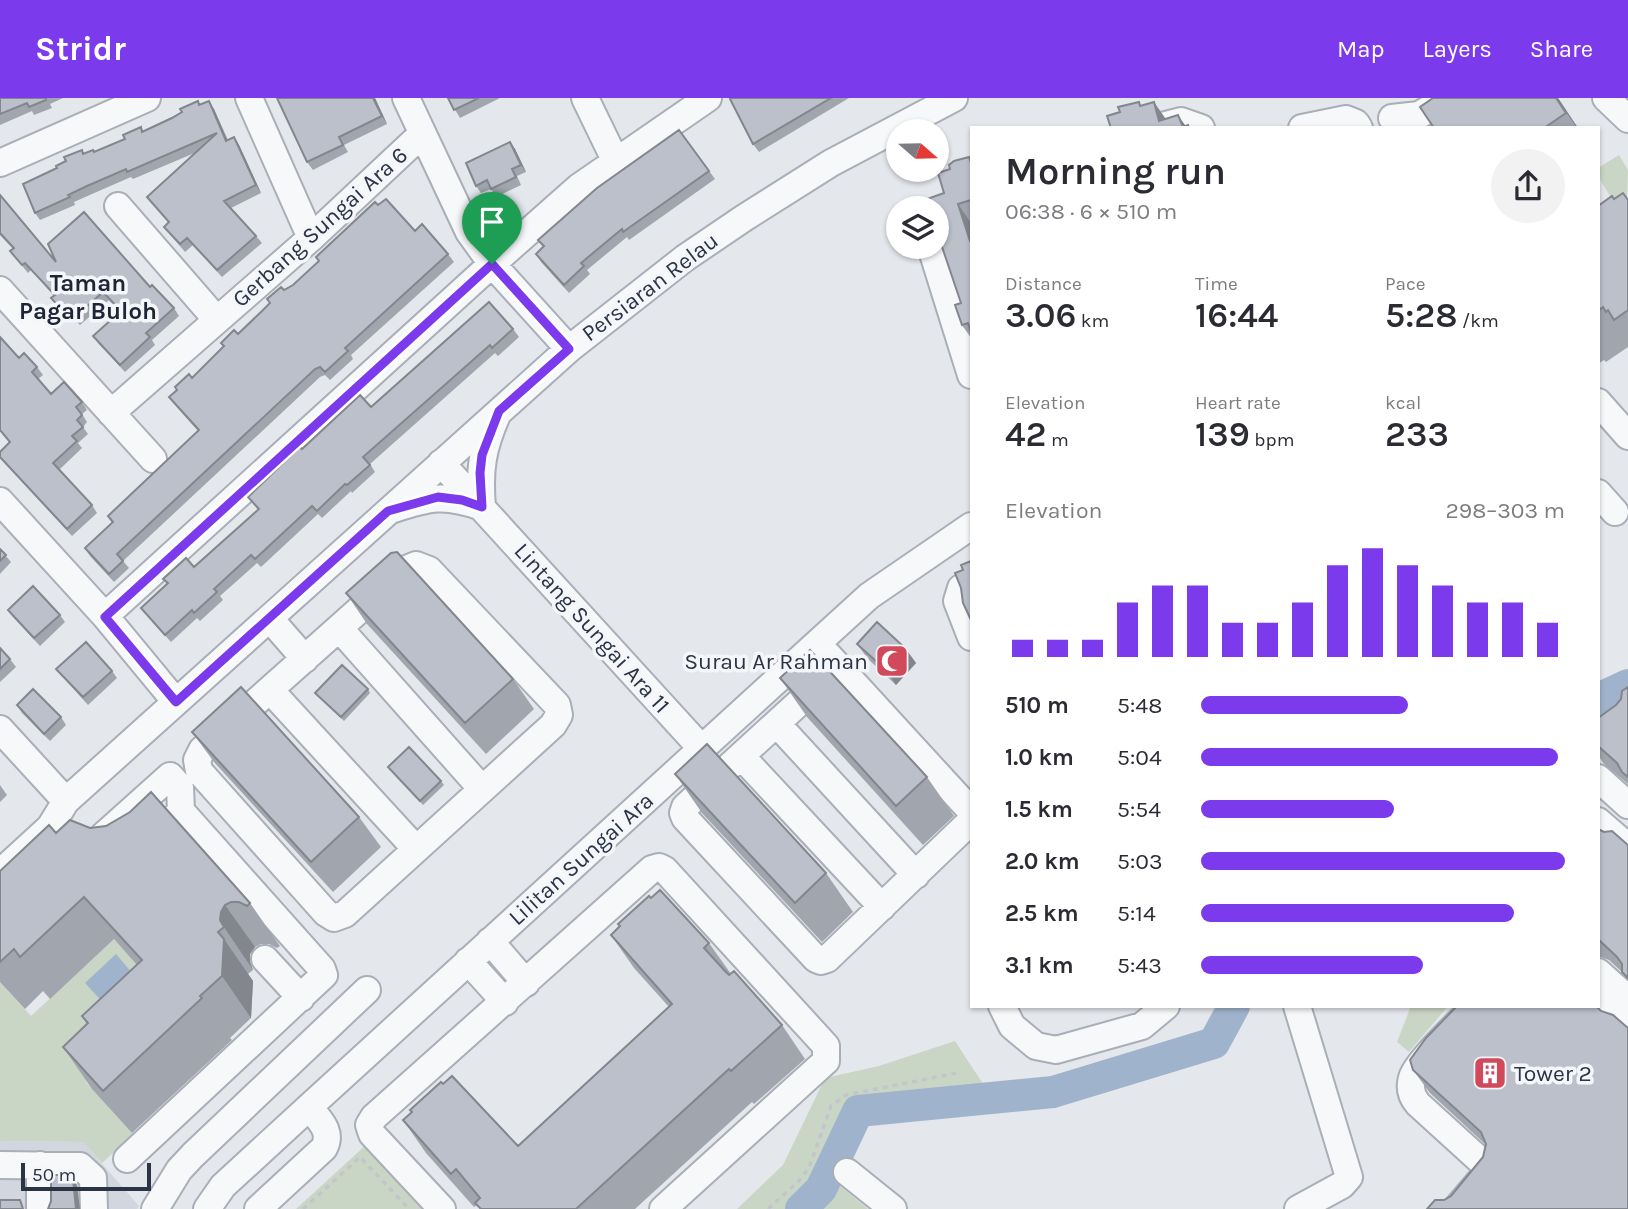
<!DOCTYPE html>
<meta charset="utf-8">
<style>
body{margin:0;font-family:Karla,sans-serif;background:#f2f2f3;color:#2b2b33;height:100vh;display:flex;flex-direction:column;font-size:26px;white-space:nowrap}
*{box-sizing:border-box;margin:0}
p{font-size:23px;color:#7c7c81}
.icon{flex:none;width:38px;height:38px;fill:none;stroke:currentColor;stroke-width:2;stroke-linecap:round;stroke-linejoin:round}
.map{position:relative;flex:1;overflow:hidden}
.drawer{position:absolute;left:970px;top:28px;width:630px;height:882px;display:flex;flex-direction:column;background:#fff;border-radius:0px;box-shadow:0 2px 5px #0004}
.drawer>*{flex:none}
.needle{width:46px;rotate:110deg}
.fabs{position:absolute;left:886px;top:21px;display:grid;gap:14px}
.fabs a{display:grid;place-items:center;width:63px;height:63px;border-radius:50%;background:#fff;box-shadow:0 2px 5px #0004;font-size:35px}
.scale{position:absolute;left:21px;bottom:18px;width:130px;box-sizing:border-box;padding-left:7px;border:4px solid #2b3445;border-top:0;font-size:19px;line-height:24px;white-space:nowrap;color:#2b3445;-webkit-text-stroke:5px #f4f6f9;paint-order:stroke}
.pin{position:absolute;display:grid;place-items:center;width:60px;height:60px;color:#fff;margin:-72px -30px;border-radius:50% 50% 50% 0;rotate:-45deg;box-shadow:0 0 7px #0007}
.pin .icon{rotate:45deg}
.round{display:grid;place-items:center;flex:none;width:74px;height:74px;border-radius:37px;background:#f2f2f3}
.summary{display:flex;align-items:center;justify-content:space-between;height:119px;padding:0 35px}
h1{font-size:38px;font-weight:600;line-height:52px}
.metrics{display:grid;grid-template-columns:repeat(3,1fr);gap:10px;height:119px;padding:7px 35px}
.metrics div{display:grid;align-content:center}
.metrics b{font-size:35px;font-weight:600}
.metrics small{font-size:19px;font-weight:400}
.metrics p{font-size:19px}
.chart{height:196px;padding:14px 35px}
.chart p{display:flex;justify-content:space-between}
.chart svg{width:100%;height:126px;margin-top:7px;stroke:#7c3aed;stroke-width:6}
ul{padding:0 35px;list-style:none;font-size:23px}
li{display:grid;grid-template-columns:112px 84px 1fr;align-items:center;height:52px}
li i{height:18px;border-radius:9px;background:#7c3aed}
header{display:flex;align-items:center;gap:42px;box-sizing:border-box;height:98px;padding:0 35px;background:#7c3aed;color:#fff}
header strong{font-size:33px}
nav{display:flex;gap:38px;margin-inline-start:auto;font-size:24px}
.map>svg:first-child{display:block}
.built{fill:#d2d6de}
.green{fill:#c9d6c5}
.water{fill:#9fb4cc}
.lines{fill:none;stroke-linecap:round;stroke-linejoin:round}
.river{stroke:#9fb4cc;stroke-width:32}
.minor-casing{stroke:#a9aeb7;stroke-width:30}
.path{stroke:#c2c5cb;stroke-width:3.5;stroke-dasharray:5 5;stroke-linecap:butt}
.minor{stroke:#f7f8fa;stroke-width:26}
.wall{fill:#a1a5ae}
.shaded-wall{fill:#83868d}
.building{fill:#bbc0ca;stroke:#83868d;stroke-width:2}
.route-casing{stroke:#fff;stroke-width:14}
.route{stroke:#7c3aed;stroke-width:9}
.labels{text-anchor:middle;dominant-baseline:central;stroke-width:7;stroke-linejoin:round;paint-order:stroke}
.street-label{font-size:23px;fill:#2b3445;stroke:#f4f6f9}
.poi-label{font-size:23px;fill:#2b3445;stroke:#f4f6f9;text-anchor:end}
.neighbourhood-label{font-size:24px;font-weight:bold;fill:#1d2536;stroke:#f4f6f9}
</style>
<header>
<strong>Stridr</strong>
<nav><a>Map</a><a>Layers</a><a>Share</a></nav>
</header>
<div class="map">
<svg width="1628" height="1111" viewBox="0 0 1628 1111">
<rect width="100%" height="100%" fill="#e4e7ec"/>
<path class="built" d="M0,1043L83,1044L139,1108L137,1111H0Z"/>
<path class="green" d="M1619,57L1628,72L1626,125L1598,78V70Z
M114,841L171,904L86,984L133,1036L102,1065L83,1044L0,1043V884L31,918Z
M1411,908H1448L1409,954L1397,944Z
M955,943L985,989L851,1006L816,1083L787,1111H737L783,1067L825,980L879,968Z
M367,1046L428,1111H296Z
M840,1088L868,1111H816Z"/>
<path class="water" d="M116,856L133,876L111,913L85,885Z"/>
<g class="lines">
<path class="river" d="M1598,601L1628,587
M801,1111L821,1091L858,1013L1053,994L1214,945L1234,908"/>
<defs>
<path id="minor" d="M249,0L311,140
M406,0L469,134L492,166L569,251
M585,0L616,64
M1606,0L1628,21
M1392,20L1419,17L1448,0
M1154,30L1181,23L1201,30
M1302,30L1346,21L1356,25L1359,30
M0,65L147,0
M118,108L217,222
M931,149L971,277
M0,192L153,361
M1598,304L1628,338
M111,315L311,140L422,36
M441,365L702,651
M1598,395L1615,414
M0,403L105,518L176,604
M394,411C430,399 445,396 482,409C479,372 482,351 497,317
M416,467L429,472L557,607L559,617L553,627L345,816L334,820L326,815L199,673L197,662L202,652L404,472Z
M971,484L961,490L957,503L971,539
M105,518L492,166L579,89L708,0
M270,521L305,561
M339,530L482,691
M828,557L971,713
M838,569L685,709L683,715L685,720L816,861L821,863L827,861L971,723
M270,592L416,751
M777,626L916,777
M0,631L66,703
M741,658L882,809
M170,678L180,689L181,713C167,727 136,766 114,755C109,753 106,747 103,743V738Z
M1598,680L1628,707
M1598,723L1628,749
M0,775L50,729L66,703L569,251L685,160L744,120L831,65L954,0
M490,843L526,885
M265,861L301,900
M468,863L505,904
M1598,874L1628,901
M1598,897L1628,925
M1002,908L1012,928L1036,948L1056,952L1142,928L1166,908
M1297,908L1349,1079L1342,1087L1298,1111
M127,1061L324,877L322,871L181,713
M0,1067L80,1068L93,1080L94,1111
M40,1067V1109
M847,1074L893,1111
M155,1111L179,1072L193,1057L367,892
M207,1111L223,1088L309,1009L869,498L971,428
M258,1111L324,1050C333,1033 319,1022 309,1009
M442,1111L372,1036L369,1027L374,1019L652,771L659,769L665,772L826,948V963L663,1111
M1456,1111L1485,1077L1487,1071L1484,1066L1418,1006C1412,999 1409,990 1412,980C1417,963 1461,923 1475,908"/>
</defs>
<use href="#minor" class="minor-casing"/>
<path class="path" d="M303,1111L360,1059L409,1111
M768,1111L798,1084L809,1070L831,1008L846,997L957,975"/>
<use href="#minor" class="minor"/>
</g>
<path class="wall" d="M0,0H63L50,6L52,10L34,17L32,13L0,27Z
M375,0L387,26L344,47L348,54L313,72L307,64Z
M448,0H500L460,20Z
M732,0H849L759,54L753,46Z
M1433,0H1558L1578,30H1434Z
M198,3L200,7L214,11L228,42L234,39L239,47L261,95L231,110L256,138L262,145L222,179L193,147L185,154L164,129L169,125L147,99L197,54L133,81L131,79L92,96L74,104L75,107L40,122L35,115L57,70L125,41L141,29L143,33L182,14Z
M679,32L715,81L629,142L627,139L587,172L590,176L569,195L541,164L536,156L543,149L538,142Z
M510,44L515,51L526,74L517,78L521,87L496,99L491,91L481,95L476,88Z
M971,62V240L962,227L961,205L944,153L936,142V110L944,95L950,71Z
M0,97L56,164L150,189L174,210L179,218L152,242L155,247L125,274L99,246L93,238L120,214L109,202L80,227L72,219L69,222L51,200L54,198L31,172L28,175L10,153L13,151L0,137Z
M1614,101L1628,102V249L1606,264L1604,262L1598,266V108Z
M378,107L448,156L454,164L351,257L353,261L330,282L325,277L320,279L123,463L129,470L114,484L90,458L85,450L112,425L108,418L198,333L175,307L169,299L192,280L223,249L221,245L238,236L284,192L293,187Z
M513,231L519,239L498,258L495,255L370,366L375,374L352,395L351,393L322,420L318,416L261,469L257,465L220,498L223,502L200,523L197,520L171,544L147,517L141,510L167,486L163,481L194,469L258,412L248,399L302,351L371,309Z
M0,239L19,260L37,269L43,277L38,281L51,296L82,304L87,312L82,316L87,324L83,329L88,336L78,345L82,350L59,372L92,407L97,415L72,438L0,360V354L10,345L0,333Z
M0,451L11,464L0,476Z
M346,495L513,581L534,611L486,656L367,526Z
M8,512L60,517L65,524L40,548L13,519Z
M857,546L905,550L916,565L896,587L868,561Z
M0,550L10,561L16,569L0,584Z
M56,571L112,573L117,580L88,607L62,578Z
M780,580L927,679L954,718L923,747L807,619Z
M1628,589V686L1604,666L1598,657V620L1616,607Z
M368,591L370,595L344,623L315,595Z
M17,607L61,619L66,627L50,643L22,615Z
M192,634L359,719L381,749L333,794L214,664Z
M388,669L441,683L444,687L423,707Z
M675,676L826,775L853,814L822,844L702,715Z
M0,687L7,697L0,704Z
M1598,731L1628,747V883L1622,874L1609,862L1601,859H1598Z
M56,735L250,805L280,848L277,850L269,846H261L255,849L250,856V864L253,872L248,876L253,883L251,920L230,940L232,942L132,1035L92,991L63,949L87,926L82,918L137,867L114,841L50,901L43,893L25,911L0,884V773Z
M611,837L709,845L731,876L782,927L805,961L754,1006L752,1004L635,1111H480L477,1107L474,1109L426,1055L403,1022L518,1048L669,909L634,870Z
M1601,913L1628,1111L1444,1102L1451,1098L1483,1059L1486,1047L1430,995L1413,972Z"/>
<path class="shaded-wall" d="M373,0H375L387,26L382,18Z
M1556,0H1558L1578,30H1577Z
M209,3L214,11L231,51L226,43Z
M1154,4L1172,30L1159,23Z
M1178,17L1187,30H1183Z
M234,39L239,47L261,95L256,87Z
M510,44L515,51L526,74L521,67Z
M958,106L971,125V145L970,143Z
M905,550L916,565L896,587L886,572Z
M225,807L255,849L250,856V864L253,872L224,829L220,822L221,814Z
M224,841L253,883L251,920L222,878Z
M73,1081L77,1087L80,1111H76Z"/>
<path class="building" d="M0,0H46V2L29,9L27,5L0,16Z
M277,0H373L382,18L339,39L343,47L307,64Z
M448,0H479L454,12Z
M732,0H831L753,46L730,1Z
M1433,0H1556L1566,15L1544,30H1434L1420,9Z
M198,3L199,7L209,3L226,43L234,39L256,87L224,103L256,138L217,172L187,140L180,146L164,129L169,124L147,99L217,35L127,74L126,71L87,88L68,97L70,99L35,115L23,86L57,70L56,68L66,63L64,59L82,52L83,56L93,52L94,54L125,41L123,37L141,29L142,34L172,20L182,14L180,11Z
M1139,4L1140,8L1154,4L1159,23L1178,17L1183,29L1188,27L1189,30H1111L1107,18L1120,14L1118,9Z
M679,32L709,73L623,134L622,131L581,165L584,168L564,187L536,156L544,148L538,142L597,90Z
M510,44L521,67L512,71L516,79L491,91L487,82L476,88L466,65Z
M969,59L971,65V102L958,106L970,143H971V235L968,225L962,227L955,207L961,205L937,134H936V110H930L927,101L944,95L938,75L950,71L949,67L954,63Z
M1623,95L1628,102V212L1614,222L1608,212L1606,214L1603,209L1598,213V108L1612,98L1614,101Z
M0,97L56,164L48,146L84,114L150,189L152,187L174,210L146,235L150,239L120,267L93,238L121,213L103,194L74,220L67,211L64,214L51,200L55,197L25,165L22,167L10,153L14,150L0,135Z
M386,101L415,133L422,126L448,156L345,250L348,253L325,274L320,269L315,271L117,456L123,463L109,476L85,450L113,424L108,418L199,332L169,299L177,292L175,289L189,276L192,280L224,248L221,245L234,232L238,236L262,213L270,205L267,201L281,189L284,192L293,187L319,163L316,159L375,104L378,107Z
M489,204L513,231L492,250L490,247L363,359L370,367L347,387L345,386L317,413L312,408L255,461L251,457L214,491L217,494L194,515L192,512L165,537L141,510L168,485L163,481L186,460L194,469L259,411L248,399L300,349L302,351L360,297L371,309Z
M0,239L19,260L24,255L37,269L32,274L51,296L64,284L82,304L76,309L82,317L77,322L83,329L72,338L77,343L53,365L92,407L67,431L0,359V354L10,344L0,332Z
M0,451L6,457L0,463Z
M397,454L513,581L465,625L346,495L391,455Z
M971,463V522L963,505L961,490L955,475L963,472L961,467Z
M33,488L60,517L34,540L8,512Z
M877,524L905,550L886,572L857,546Z
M86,544L112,573L83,599L56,571Z
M0,550L10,561L0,571Z
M810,552L927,679L896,708L780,580Z
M342,567L368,591L341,619L315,595Z
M241,589L359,719L311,764L192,634Z
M1628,589V679L1622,674L1617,665L1598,648V620L1616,607L1621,601L1622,593Z
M33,591L61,619L44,636L17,607Z
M707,646L826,775L795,805L675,676Z
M409,649L441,683L420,703L388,669Z
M151,694L250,805L247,808L239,804H231L225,807L221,814L220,822L224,829L218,834L224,841L222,878L200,898L202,900L103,993L63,949L88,925L82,918L142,862L84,799L20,859L14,851L0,864V773L49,727L56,735L70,722L90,730L106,728L130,714Z
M1598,731L1604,734L1612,733L1628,747V880L1622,874V866L1617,859L1598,841Z
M660,792L709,845L704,850L725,873L729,877L734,873L782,927L731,973L729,971L576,1111H481L475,1105L480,1100L456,1071L451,1076L403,1022L412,1014L410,1012L441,984L443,986L452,978L518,1048L672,906L611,837L620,828L618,826L649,798L651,800Z
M1457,908H1596L1601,913L1613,917L1628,930V1111H1427L1435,1102H1444L1451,1098L1483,1059L1486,1046L1481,1034L1413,972L1410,962L1426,940Z
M51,1077H69L73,1081L76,1111H48L51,1103Z
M0,1102H20L23,1111H0Z"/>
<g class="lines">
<defs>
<path id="route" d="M492,166L569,251L499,313L482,357L480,375L482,409L462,402L438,399L388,413L176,604L105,519Z"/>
</defs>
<use href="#route" class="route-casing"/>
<use href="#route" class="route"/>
</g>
<defs>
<symbol id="mosque-square" viewBox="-11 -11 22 22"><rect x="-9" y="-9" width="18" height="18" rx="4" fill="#d1495b" stroke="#f4f6f9"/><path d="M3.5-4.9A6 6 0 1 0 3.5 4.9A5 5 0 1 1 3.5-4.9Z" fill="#fff"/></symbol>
<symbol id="building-square" viewBox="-11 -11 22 22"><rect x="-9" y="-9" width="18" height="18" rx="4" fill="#d1495b" stroke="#f4f6f9"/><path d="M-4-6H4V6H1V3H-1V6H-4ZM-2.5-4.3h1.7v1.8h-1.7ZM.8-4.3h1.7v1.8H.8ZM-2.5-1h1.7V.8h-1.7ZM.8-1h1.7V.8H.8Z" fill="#fff"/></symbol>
</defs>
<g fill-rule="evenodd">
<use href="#mosque-square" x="873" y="544" width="38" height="38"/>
<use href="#building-square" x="1471" y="956" width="38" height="38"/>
</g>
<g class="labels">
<g class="street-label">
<text transform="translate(320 129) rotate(-42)">Gerbang Sungai Ara 6</text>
<text transform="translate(650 189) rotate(-37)">Persiaran Relau</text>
<text transform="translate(592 530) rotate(48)">Lintang Sungai Ara 11</text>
<text transform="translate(581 761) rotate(-42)">Lilitan Sungai Ara</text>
</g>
<g class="poi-label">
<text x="868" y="563">Surau Ar Rahman</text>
<text x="1514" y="975" text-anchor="start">Tower 2</text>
</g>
<g class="neighbourhood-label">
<text x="88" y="185">Taman<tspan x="88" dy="28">Pagar Buloh</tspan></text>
</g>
</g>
</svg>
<div class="fabs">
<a><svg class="needle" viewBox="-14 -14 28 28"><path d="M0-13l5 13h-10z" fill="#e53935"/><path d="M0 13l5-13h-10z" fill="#7c7c81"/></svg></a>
<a><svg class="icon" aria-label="layers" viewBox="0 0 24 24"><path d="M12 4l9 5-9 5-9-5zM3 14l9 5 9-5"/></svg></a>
</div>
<div class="scale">50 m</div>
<div class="pin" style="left:492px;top:166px;background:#1e9e55"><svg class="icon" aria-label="arrive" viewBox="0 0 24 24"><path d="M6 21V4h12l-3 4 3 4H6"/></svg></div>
<section class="drawer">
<div class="summary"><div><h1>Morning run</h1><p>06:38 · 6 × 510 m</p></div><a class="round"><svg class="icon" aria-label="share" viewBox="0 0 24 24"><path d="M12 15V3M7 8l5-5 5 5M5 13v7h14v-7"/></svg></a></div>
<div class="metrics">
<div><p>Distance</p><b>3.06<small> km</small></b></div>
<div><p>Time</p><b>16:44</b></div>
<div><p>Pace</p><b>5:28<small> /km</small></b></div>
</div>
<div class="metrics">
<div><p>Elevation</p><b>42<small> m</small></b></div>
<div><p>Heart rate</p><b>139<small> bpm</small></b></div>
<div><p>kcal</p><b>233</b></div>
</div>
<div class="chart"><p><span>Elevation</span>298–303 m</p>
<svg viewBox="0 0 160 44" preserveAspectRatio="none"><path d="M5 44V38M15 44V38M25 44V38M35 44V25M45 44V19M55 44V19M65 44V32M75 44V32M85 44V25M95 44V12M105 44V6M115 44V12M125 44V19M135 44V25M145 44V25M155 44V32"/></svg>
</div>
<ul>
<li><b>510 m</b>5:48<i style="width:57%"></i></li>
<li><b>1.0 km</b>5:04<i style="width:98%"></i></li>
<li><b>1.5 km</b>5:54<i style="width:53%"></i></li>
<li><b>2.0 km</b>5:03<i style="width:100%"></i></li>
<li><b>2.5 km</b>5:14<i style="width:86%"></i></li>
<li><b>3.1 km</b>5:43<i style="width:61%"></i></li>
</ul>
</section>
</div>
